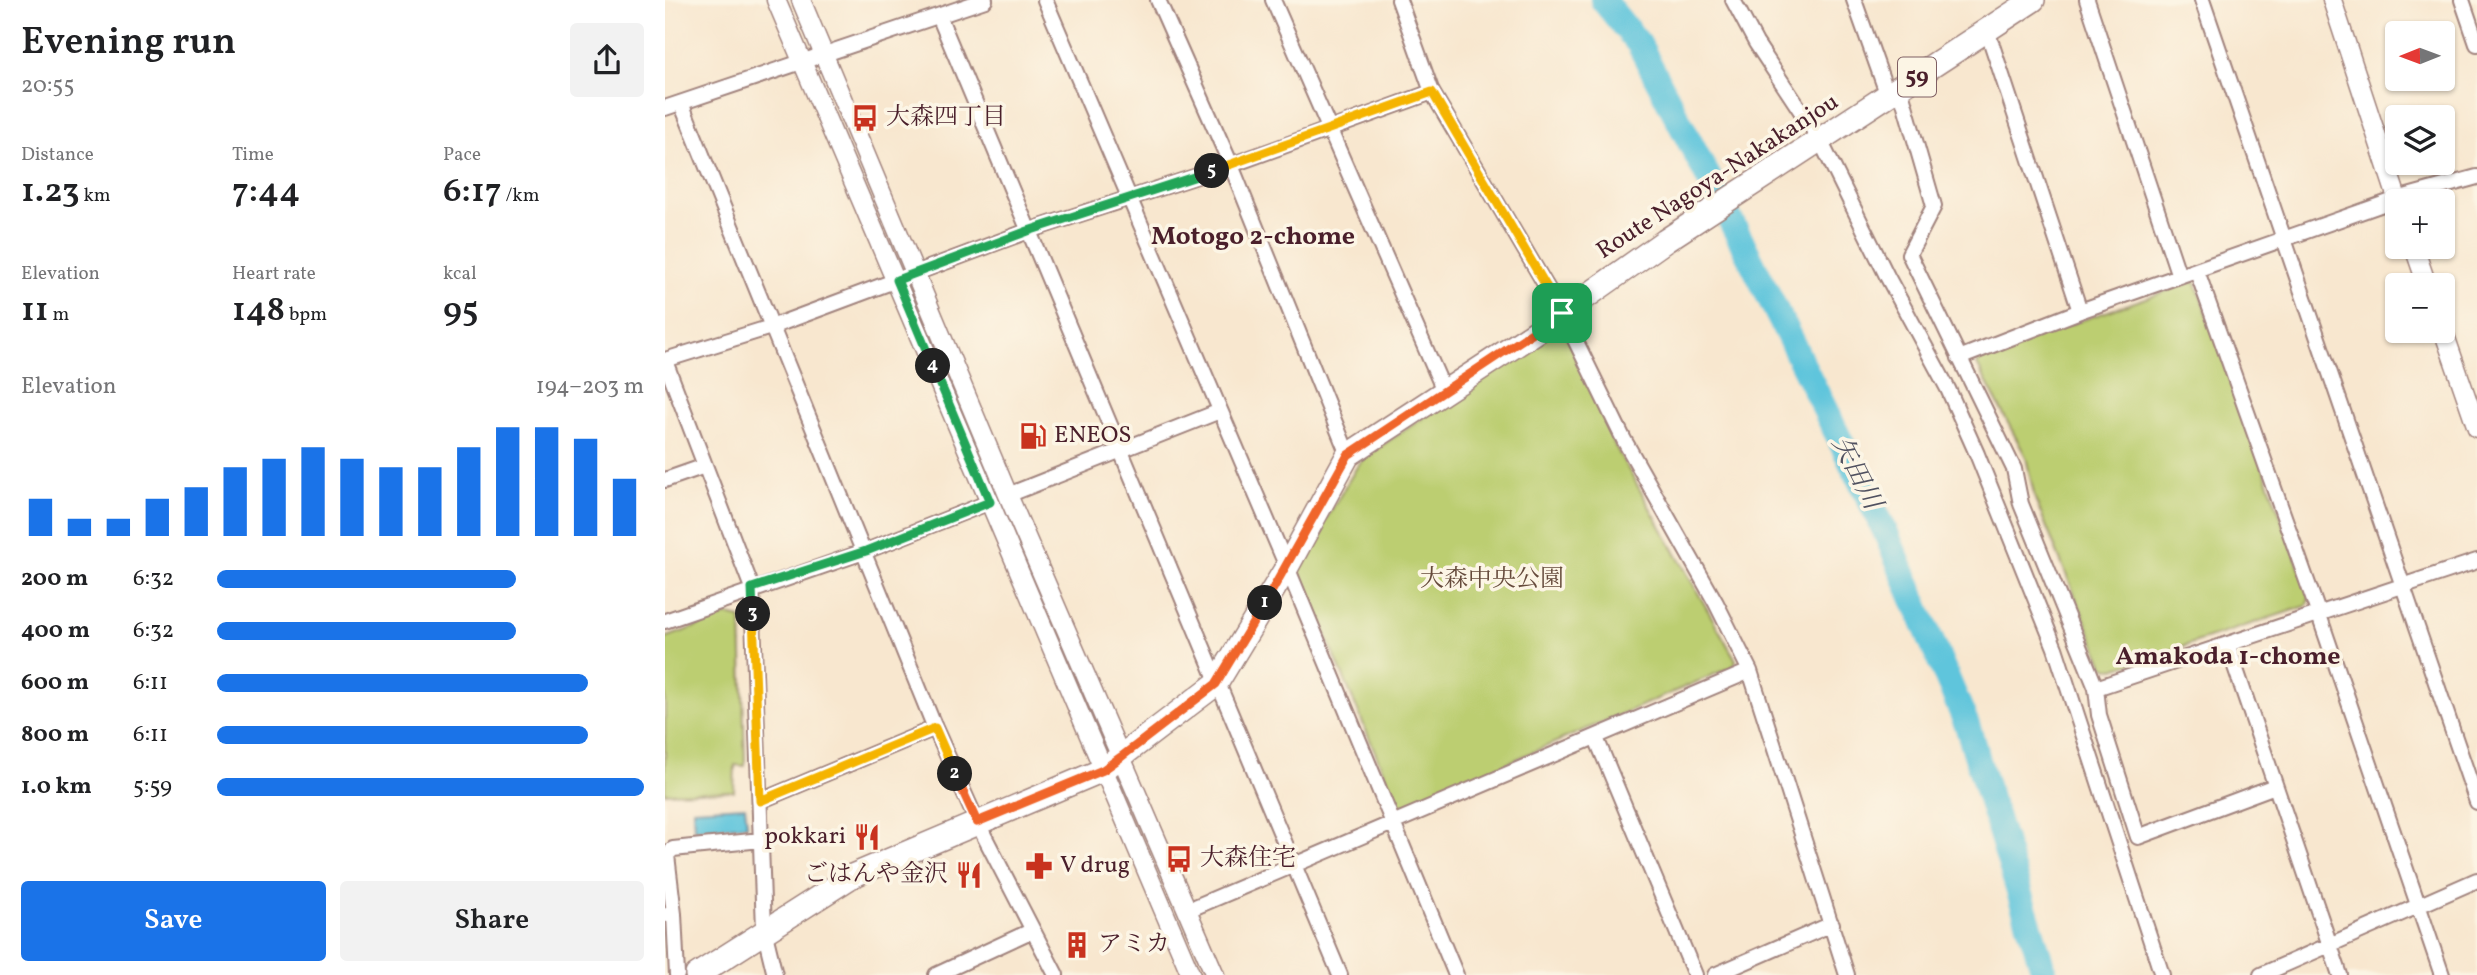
<!DOCTYPE html>
<meta charset="utf-8">
<style>
body{margin:0;font-family:Vollkorn,"Noto Serif JP",serif;background:#f2f2f2;color:#202124;height:100vh;display:flex;flex-direction:column;font-size:26px;white-space:nowrap}
*{box-sizing:border-box;margin:0}
p{font-size:23px;color:#757577}
.icon{flex:none;width:38px;height:38px;fill:none;stroke:currentColor;stroke-width:2;stroke-linecap:round;stroke-linejoin:round}
.map{position:relative;flex:1;overflow:hidden}
.panel{display:flex;flex-direction:column;background:#fff;width:665px}
.panel>*{flex:none}
.needle{width:46px;rotate:269deg}
.fabs{position:absolute;left:1720px;top:21px;display:grid;gap:14px}
.fabs a{display:grid;place-items:center;width:70px;height:70px;border-radius:7px;background:#fff;box-shadow:0 2px 5px #0004;font-size:35px}
.pin{position:absolute;display:grid;place-items:center;width:60px;height:60px;color:#fff;margin:-30px;border-radius:14px;box-shadow:0 4px 10px #0006}
.km{position:absolute;width:35px;height:35px;margin:-18px;border-radius:50%;background:#222;color:#fff;font-size:19px;line-height:35px;text-align:center}
.round{display:grid;place-items:center;flex:none;width:74px;height:74px;border-radius:7px;background:#f2f2f2}
.head{display:flex;align-items:center;justify-content:space-between;height:119px;padding:0 21px}
h1{font-size:38px;font-weight:600;line-height:52px}
.figures{display:grid;grid-template-columns:repeat(3,1fr);gap:10px;height:119px;padding:7px 21px}
.figures div{display:grid;align-content:center}
.figures b{font-size:35px;font-weight:600}
.figures small{font-size:19px;font-weight:400}
.figures p{font-size:19px}
.chart{height:196px;padding:14px 21px}
.chart p{display:flex;justify-content:space-between}
.chart svg{width:100%;height:126px;margin-top:7px;stroke:#1a73e8;stroke-width:6}
.primary-button{display:flex;gap:14px;margin-top:auto;padding:14px 21px}
.primary-button a{flex:1;height:80px;border-radius:7px;background:#1a73e8;color:#fff;font-size:28px;font-weight:600;line-height:80px;text-align:center}
.primary-button a+a{background:#f2f2f2;color:#202124}
ul{padding:0 21px;list-style:none;font-size:23px}
li{display:grid;grid-template-columns:112px 84px 1fr;align-items:center;height:52px}
li i{height:18px;border-radius:9px;background:#1a73e8}
main{display:flex;flex:1;min-height:0}
.map>svg:first-child{display:block}
.green{fill:#bcce71;stroke:#83764e;stroke-width:2}
.water{fill:#5fc5dc;stroke:#547284;stroke-width:2}
.lines{fill:none;stroke-linecap:round;stroke-linejoin:round}
.river{stroke:#5fc5dc;stroke-width:26}
.minor-casing{stroke:#a1837d;stroke-width:18}
.tertiary-casing{stroke:#a1837d;stroke-width:21}
.primary-casing{stroke:#a1837d;stroke-width:26}
.minor{stroke:#fff;stroke-width:14}
.tertiary{stroke:#fff;stroke-width:18}
.primary{stroke:#fff;stroke-width:23}
.split-1-casing{stroke:#fff;stroke-width:14}
.split-2-casing{stroke:#fff;stroke-width:14}
.split-3-casing{stroke:#fff;stroke-width:14}
.split-4-casing{stroke:#fff;stroke-width:14}
.split-5-casing{stroke:#fff;stroke-width:14}
.split-6-casing{stroke:#fff;stroke-width:14}
.split-1{stroke:#f0652b;stroke-width:9}
.split-2{stroke:#f0652b;stroke-width:9}
.split-3{stroke:#f5b400;stroke-width:9}
.split-4{stroke:#22a559;stroke-width:9}
.split-5{stroke:#22a559;stroke-width:9}
.split-6{stroke:#f5b400;stroke-width:9}
.labels{text-anchor:middle;dominant-baseline:central;stroke-width:7;stroke-linejoin:round;paint-order:stroke}
.shield{fill:#fcf5e5;stroke:#7f5f63;stroke-width:2}
.shield-label{font-size:23px;font-weight:bold;fill:#4a1f2b}
.poi-label{font-size:24px;fill:#4a1f2b;stroke:#fcf5e5;text-anchor:start}
.street-label{font-size:24px;fill:#4a1f2b;stroke:#fcf5e5}
.park-label{font-size:24px;fill:#664b3c;stroke:#fcf5e5}
.neighbourhood-label{font-size:26px;font-weight:bold;fill:#4a1f2b;stroke:#fcf5e5}
.water-label{font-size:26px;font-style:italic;fill:#505160;stroke:#fcf5e5}
</style>
<main>
<section class="panel">
<div class="head"><div><h1>Evening run</h1><p>20:55</p></div><a class="round"><svg class="icon" aria-label="share" viewBox="0 0 24 24"><path d="M12 15V3M7 8l5-5 5 5M5 13v7h14v-7"/></svg></a></div>
<div class="figures">
<div><p>Distance</p><b>1.23<small> km</small></b></div>
<div><p>Time</p><b>7:44</b></div>
<div><p>Pace</p><b>6:17<small> /km</small></b></div>
</div>
<div class="figures">
<div><p>Elevation</p><b>11<small> m</small></b></div>
<div><p>Heart rate</p><b>148<small> bpm</small></b></div>
<div><p>kcal</p><b>95</b></div>
</div>
<div class="chart"><p><span>Elevation</span>194–203 m</p>
<svg viewBox="0 0 160 44" preserveAspectRatio="none"><path d="M5 44V31M15 44V38M25 44V38M35 44V31M45 44V27M55 44V20M65 44V17M75 44V13M85 44V17M95 44V20M105 44V20M115 44V13M125 44V6M135 44V6M145 44V10M155 44V24"/></svg>
</div>
<ul>
<li><b>200 m</b>6:32<i style="width:70%"></i></li>
<li><b>400 m</b>6:32<i style="width:70%"></i></li>
<li><b>600 m</b>6:11<i style="width:87%"></i></li>
<li><b>800 m</b>6:11<i style="width:87%"></i></li>
<li><b>1.0 km</b>5:59<i style="width:100%"></i></li>
</ul>
<div class="primary-button"><a>Save</a><a>Share</a></div>
</section>
<div class="map">
<svg width="1812" height="975" viewBox="0 0 1812 975">
<rect width="100%" height="100%" fill="#fcf5e5"/>
<filter id="ink" filterUnits="userSpaceOnUse"><feTurbulence type="fractalNoise" baseFrequency=".0143" numOctaves="2"/><feDisplacementMap in="SourceGraphic" scale="14" xChannelSelector="R" yChannelSelector="G"/><feConvolveMatrix kernelMatrix="1 2 1 2 8 2 1 2 1" color-interpolation-filters="sRGB"/></filter>
<filter id="wash" filterUnits="userSpaceOnUse"><feTurbulence type="fractalNoise" baseFrequency=".00686" numOctaves="4" result="noise"/><feDisplacementMap in="SourceGraphic" scale="28" xChannelSelector="R" yChannelSelector="G"/><feGaussianBlur stdDeviation="1.57" result="paint"/><feColorMatrix in="noise" values="0 0 0 0 0 0 0 0 0 0 0 0 0 0 0 0 0 1.4 0 .05"/><feComposite in="paint" operator="in"/></filter>
<g filter="url(#wash)">
<rect width="100%" height="100%" fill="#f8e7cf"/>
<path class="green" d="M1530,281L1645,597L1641,606L1449,669L1439,666L1370,499L1361,457L1312,364L1317,355Z
M896,325L902,328L949,444L1071,660L1069,666L739,807L732,804L634,571V565L693,465L700,457Z
M63,615L76,618L80,766L70,765L69,791L0,793V638Z"/>
<path class="water" d="M80,806L82,825L29,829L28,809Z"/>
<g class="lines">
<path class="river" d="M938,0L974,44L1085,258L1220,531L1302,725L1380,975"/>
</g>
</g>
<g filter="url(#ink)">
<g class="lines">
<defs>
<path id="minor" d="M380,0L622,567L791,975
M493,0L566,165L683,455
M608,0L780,393
M734,0L767,92L897,313L959,440L1051,603L1085,671L1182,975
M1068,0L1091,43L1155,140L1222,276L1283,389L1312,454L1390,648L1497,975
M1189,0L1223,96
M1422,0L1514,276
M1537,0L1812,802
M1797,0L1812,44
M274,16L675,975
M1322,30L1415,311
M1235,88L1269,206L1244,254L1349,469L1356,504L1431,688L1434,715L1473,837L1610,786
M16,103L270,728L312,822L391,975
M0,108L320,0
M1532,271L1654,615L1777,975
M1294,358L1415,311L1732,199L1812,177
M0,360L106,327L363,231L566,165L767,92
M0,361L87,588L99,930L110,975
M0,480L40,466
M343,495L555,411
M0,621L201,551L325,502
M1563,646L1675,975
M1431,688L1812,561
M931,738L1030,975
M95,801L270,728
M523,910L1085,671
M9,914L2,855L8,849L96,840
M2,915L9,914L12,975
M271,975L368,930
M1050,975L1167,924
M1596,975L1812,880"/>
<path id="tertiary" d="M111,0L526,975
M136,0L343,495L550,975
M1667,0L1733,201
M1749,247L1762,285
M1778,330L1812,428"/>
<path id="primary" d="M32,975L187,876L438,770L551,684L622,567L683,455L874,330L1000,241L1368,0"/>
</defs>
<use href="#minor" class="minor-casing"/>
<use href="#tertiary" class="tertiary-casing"/>
<use href="#primary" class="primary-casing"/>
<use href="#minor" class="minor"/>
<use href="#tertiary" class="tertiary"/>
<use href="#primary" class="primary"/>
</g>
</g>
<g class="lines" filter="url(#ink)">
<defs>
<path id="split-1" d="M600,603L683,455L897,313"/>
<path id="split-2" d="M290,774L312,822L438,770L456,757L551,684L600,603"/>
<path id="split-3" d="M88,614L95,801L270,728L290,774"/>
<path id="split-4" d="M88,614L87,588L201,551L325,502L268,366"/>
<path id="split-5" d="M268,366L232,280L363,231L547,171"/>
<path id="split-6" d="M547,171L767,92L897,313"/>
</defs>
<use href="#split-1" class="split-1-casing"/>
<use href="#split-2" class="split-2-casing"/>
<use href="#split-3" class="split-3-casing"/>
<use href="#split-4" class="split-4-casing"/>
<use href="#split-5" class="split-5-casing"/>
<use href="#split-6" class="split-6-casing"/>
<use href="#split-1" class="split-1"/>
<use href="#split-2" class="split-2"/>
<use href="#split-3" class="split-3"/>
<use href="#split-4" class="split-4"/>
<use href="#split-5" class="split-5"/>
<use href="#split-6" class="split-6"/>
</g>
<defs>
<symbol id="bus-bare" viewBox="-9 -9 18 18"><path d="M-5-6H5V4H4V6H2V4H-2V6H-4V4H-5ZM-3.5-4V0h7V-4ZM-3.5 1.2v1.5H-2V1.2ZM2 1.2v1.5H3.5V1.2Z" fill="#c8321e" stroke="#fcf5e5" stroke-width="2.5" paint-order="stroke"/></symbol>
<symbol id="fuel-bare" viewBox="-9 -9 18 18"><path d="M-5.5-6h7V0h2V4h1.3V-2.5L3-4.5l.8-.8L6-3V5H2.5V1h-1V6h-7ZM-4.2-4.7v3.2H.2V-4.7Z" fill="#c8321e" stroke="#fcf5e5" stroke-width="2.5" paint-order="stroke"/></symbol>
<symbol id="restaurant-bare" viewBox="-9 -9 18 18"><path d="M-5-6h1v4h1v-4h1v4h1v-4h1v5L-1.5 .5V6h-2V.5L-5-1ZM5-6V6H3V1.5H1.5Q1.5-4 5-6Z" fill="#c8321e" stroke="#fcf5e5" stroke-width="2.5" paint-order="stroke"/></symbol>
<symbol id="pharmacy-bare" viewBox="-9 -9 18 18"><path d="M-2-6h4v4h4v4h-4v4h-4v-4h-4v-4h4Z" fill="#c8321e" stroke="#fcf5e5" stroke-width="2.5" paint-order="stroke"/></symbol>
<symbol id="building-bare" viewBox="-9 -9 18 18"><path d="M-4-6H4V6H1V3H-1V6H-4ZM-2.5-4.3h1.7v1.8h-1.7ZM.8-4.3h1.7v1.8H.8ZM-2.5-1h1.7V.8h-1.7ZM.8-1h1.7V.8H.8Z" fill="#c8321e" stroke="#fcf5e5" stroke-width="2.5" paint-order="stroke"/></symbol>
</defs>
<g fill-rule="evenodd">
<use href="#bus-bare" x="181" y="99" width="38" height="38"/>
<use href="#fuel-bare" x="349" y="417" width="38" height="38"/>
<use href="#restaurant-bare" x="183" y="818" width="38" height="38"/>
<use href="#bus-bare" x="495" y="840" width="38" height="38"/>
<use href="#pharmacy-bare" x="355" y="847" width="38" height="38"/>
<use href="#restaurant-bare" x="285" y="856" width="38" height="38"/>
<use href="#building-bare" x="393" y="926" width="38" height="38"/>
</g>
<g class="labels">
<rect class="shield" x="1233" y="57.5" width="38" height="39" rx="5"/>
<g class="shield-label">
<text x="1252" y="77">59</text>
</g>
<g class="poi-label">
<text x="221" y="118">大森四丁目</text>
<text x="389" y="436">ENEOS</text>
<text x="181" y="837" text-anchor="end">pokkari</text>
<text x="535" y="859">大森住宅</text>
<text x="395" y="866">V drug</text>
<text x="283" y="875" text-anchor="end">ごはんや金沢</text>
<text x="433" y="945">アミカ</text>
</g>
<g class="street-label">
<text transform="translate(1053 177) rotate(-33)">Route Nagoya-Nakakanjou</text>
</g>
<g class="park-label">
<text x="827" y="580">大森中央公園</text>
</g>
<g class="neighbourhood-label">
<text x="588" y="237">Motogo 2-chome</text>
<text x="1563" y="657">Amakoda 1-chome</text>
</g>
<g class="water-label">
<text transform="translate(1191 473) rotate(63)">矢田川</text>
</g>
</g>
</svg>
<div class="fabs">
<a><svg class="needle" viewBox="-14 -14 28 28"><path d="M0-13l5 13h-10z" fill="#e53935"/><path d="M0 13l5-13h-10z" fill="#757577"/></svg></a>
<a><svg class="icon" aria-label="layers" viewBox="0 0 24 24"><path d="M12 4l9 5-9 5-9-5zM3 14l9 5 9-5"/></svg></a>
<a>+</a>
<a>−</a>
</div>
<div class="pin" style="left:897px;top:313px;background:#1e9e55"><svg class="icon" aria-label="arrive" viewBox="0 0 24 24"><path d="M6 21V4h12l-3 4 3 4H6"/></svg></div>
<b class="km" style="left:600px;top:603px">1</b>
<b class="km" style="left:290px;top:774px">2</b>
<b class="km" style="left:88px;top:614px">3</b>
<b class="km" style="left:268px;top:366px">4</b>
<b class="km" style="left:547px;top:171px">5</b>
</div>
</main>
